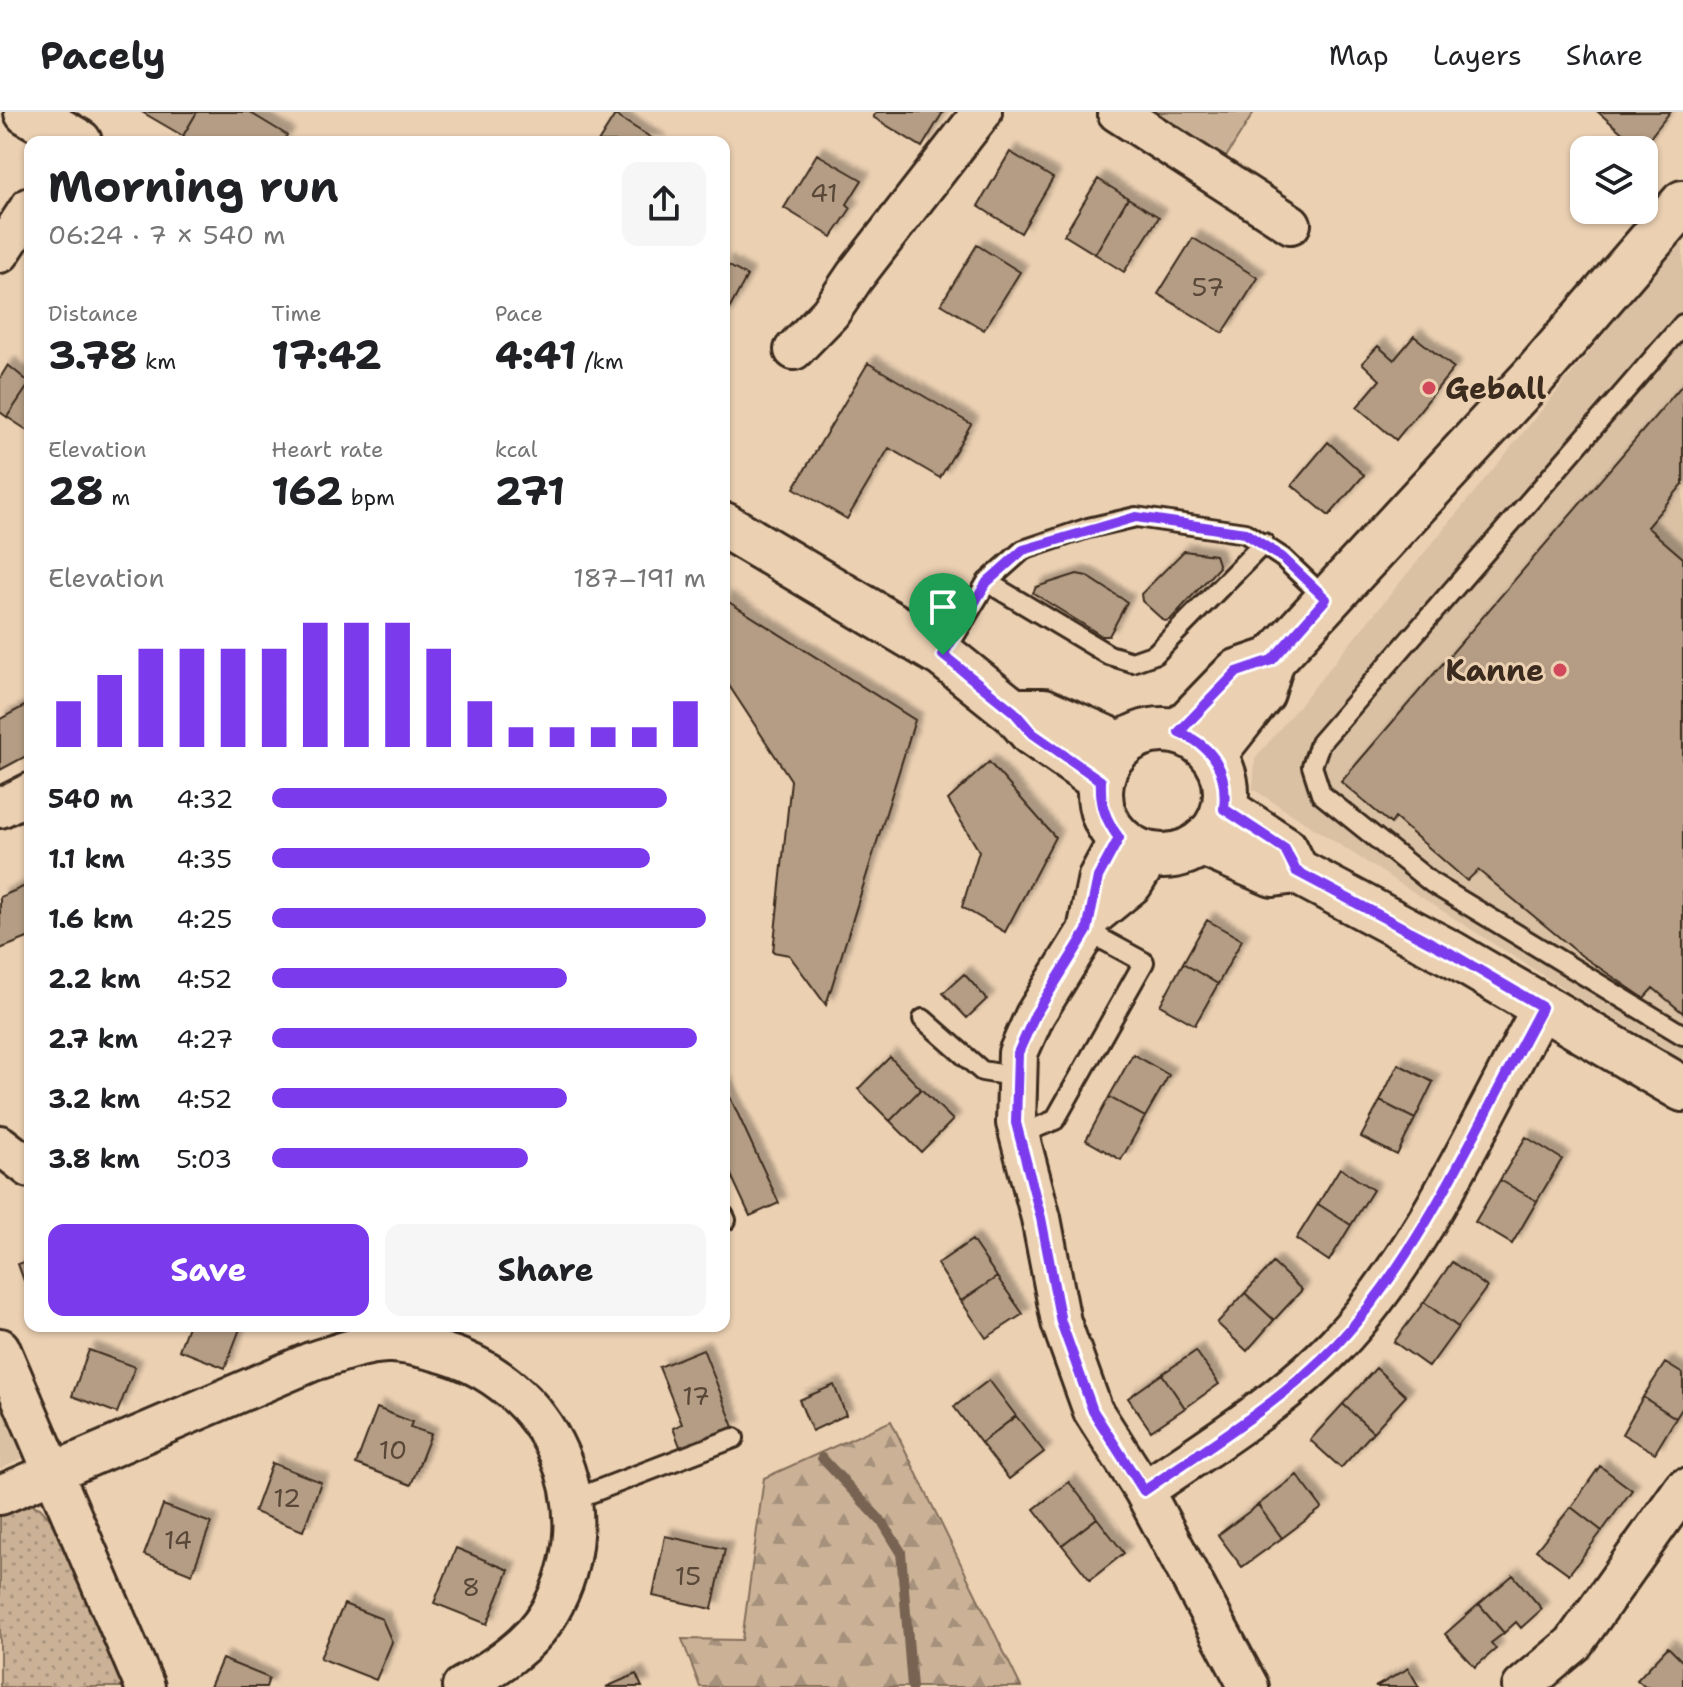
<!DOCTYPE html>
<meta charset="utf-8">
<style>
body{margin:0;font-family:"Shantell Sans",sans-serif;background:#f6f6f6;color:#202124;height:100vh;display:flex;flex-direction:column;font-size:30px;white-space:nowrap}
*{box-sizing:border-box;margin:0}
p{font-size:26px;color:#757577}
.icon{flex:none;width:44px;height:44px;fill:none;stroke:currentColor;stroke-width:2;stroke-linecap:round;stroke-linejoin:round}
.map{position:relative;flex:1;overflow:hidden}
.sheet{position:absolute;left:24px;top:24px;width:706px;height:1196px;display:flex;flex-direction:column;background:#fff;border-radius:16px;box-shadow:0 2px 6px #0004}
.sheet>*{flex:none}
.controls{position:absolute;left:1570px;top:24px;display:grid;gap:16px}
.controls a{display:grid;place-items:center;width:88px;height:88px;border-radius:16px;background:#fff;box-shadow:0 2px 6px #0004;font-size:40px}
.pin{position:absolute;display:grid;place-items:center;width:68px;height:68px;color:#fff;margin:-82px -34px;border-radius:50% 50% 50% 0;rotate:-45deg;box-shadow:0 0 8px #0007}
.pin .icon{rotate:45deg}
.round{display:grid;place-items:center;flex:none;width:84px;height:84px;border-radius:16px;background:#f6f6f6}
.overview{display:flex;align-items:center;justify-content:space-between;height:136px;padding:0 24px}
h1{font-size:44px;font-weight:700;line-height:60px}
.stats{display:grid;grid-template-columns:repeat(3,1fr);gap:12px;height:136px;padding:8px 24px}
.stats div{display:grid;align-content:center}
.stats b{font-size:40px;font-weight:700}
.stats small{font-size:22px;font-weight:400}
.stats p{font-size:22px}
.chart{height:224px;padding:16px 24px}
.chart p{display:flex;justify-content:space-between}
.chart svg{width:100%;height:144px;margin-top:8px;stroke:#7c3aed;stroke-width:6}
.action{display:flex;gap:16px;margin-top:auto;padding:16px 24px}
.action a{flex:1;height:92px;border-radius:16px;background:#7c3aed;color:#fff;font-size:32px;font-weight:700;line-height:92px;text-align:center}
.action a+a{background:#f6f6f6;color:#202124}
ul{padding:0 24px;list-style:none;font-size:26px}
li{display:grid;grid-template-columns:128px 96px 1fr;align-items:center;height:60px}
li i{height:20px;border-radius:10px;background:#7c3aed}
header{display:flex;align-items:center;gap:48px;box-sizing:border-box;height:112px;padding:0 40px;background:#fff;border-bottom:2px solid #e0e0e0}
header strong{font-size:38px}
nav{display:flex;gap:44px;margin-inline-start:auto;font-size:28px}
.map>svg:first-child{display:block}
.built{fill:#dac1a4}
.grass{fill:#cbb297;stroke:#836e5a;stroke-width:2}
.forest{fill:url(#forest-firs);stroke:#836e5a;stroke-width:2}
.park{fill:url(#park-dots);stroke:#836e5a;stroke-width:2}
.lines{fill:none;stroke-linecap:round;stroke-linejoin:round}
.stream{stroke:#786452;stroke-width:10}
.building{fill:#b49d84;stroke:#3b2a1e;stroke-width:2;filter:url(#shadow)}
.service-casing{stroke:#3b2a1e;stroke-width:24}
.minor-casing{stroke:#3b2a1e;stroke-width:44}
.tertiary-casing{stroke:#3b2a1e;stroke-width:50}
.service{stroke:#ebd0b2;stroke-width:18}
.minor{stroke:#ebd0b2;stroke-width:38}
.tertiary{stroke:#ebd0b2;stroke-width:44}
.route-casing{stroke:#fff;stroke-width:16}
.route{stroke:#7c3aed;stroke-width:10}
.poi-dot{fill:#d1495b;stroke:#ebd0b2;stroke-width:3}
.labels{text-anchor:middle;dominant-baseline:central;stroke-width:6;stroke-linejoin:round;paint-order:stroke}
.number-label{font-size:26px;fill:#594738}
.poi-label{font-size:30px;font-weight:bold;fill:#3b2a1e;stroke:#ebd0b2;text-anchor:start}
</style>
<header>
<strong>Pacely</strong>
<nav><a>Map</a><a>Layers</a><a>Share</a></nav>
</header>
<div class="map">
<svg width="1683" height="1575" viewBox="0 0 1683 1575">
<defs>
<pattern id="forest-firs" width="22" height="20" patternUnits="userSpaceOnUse" patternTransform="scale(2)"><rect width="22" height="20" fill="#cbb297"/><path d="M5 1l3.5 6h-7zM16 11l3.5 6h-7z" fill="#a6917b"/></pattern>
<pattern id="park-dots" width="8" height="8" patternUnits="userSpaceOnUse" patternTransform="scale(2)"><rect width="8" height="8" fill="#cbb297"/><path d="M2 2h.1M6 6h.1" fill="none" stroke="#a6917b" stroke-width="1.8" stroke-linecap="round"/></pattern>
<filter id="shadow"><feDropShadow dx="7" dy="-7" stdDeviation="2" flood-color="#0004"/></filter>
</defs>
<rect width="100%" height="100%" fill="#ebd0b2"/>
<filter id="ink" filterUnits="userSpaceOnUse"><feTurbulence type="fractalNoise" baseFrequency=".0125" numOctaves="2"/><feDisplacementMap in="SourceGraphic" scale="16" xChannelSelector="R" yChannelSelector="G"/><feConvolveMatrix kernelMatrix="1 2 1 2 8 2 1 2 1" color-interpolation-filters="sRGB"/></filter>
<g filter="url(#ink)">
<path class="built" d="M1683,126V948L1569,880L1253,677L1255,647Z
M0,1258L29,1338L23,1346L0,1357Z"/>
<path class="grass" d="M1142,0H1254L1221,53Z"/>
<path class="forest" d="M891,1309L1021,1575H700L682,1527L742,1528L764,1366Z"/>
<path class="park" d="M28,1391L40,1396L51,1408L125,1575H0V1397Z"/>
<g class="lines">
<path class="stream" d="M822,1346L883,1411L901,1440L912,1575"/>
</g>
<path class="building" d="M142,0H197L183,24Z
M197,0H249L287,23L283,30H193L183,24Z
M877,0H943L922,35L873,5Z
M1598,0H1670L1641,37Z
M615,3L658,30H598Z
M1010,40L1053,66L1021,121L978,94Z
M817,42L862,68L847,92L851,96L832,125L784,96Z
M1098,67L1128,86L1095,142L1064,123Z
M1128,86L1159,105L1124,160L1095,142Z
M1193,126L1258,166L1223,221L1158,182Z
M977,133L1020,160L984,218L941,192Z
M724,151L747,164L724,207Z
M1414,224L1454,256L1396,328L1357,295L1380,268L1362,251L1378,234L1394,248Z
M868,251L971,312L940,366L889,336L847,407L794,376Z
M8,253L30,271L7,305L0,300V266Z
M30,271V320L7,305Z
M1683,272V372L1647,415L1683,446V901L1653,876L1644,886L1582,844L1478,758L1467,769L1395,706L1391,712L1341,670Z
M1328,330L1364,363L1329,404L1292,373Z
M1184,439L1215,443L1219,455L1170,508L1164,509L1142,489L1141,482Z
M1077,462L1087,464L1127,490L1109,524H1102L1033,481L1036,475Z
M724,487L915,608L826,893L789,843L773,840L791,668L724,566Z
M30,591V642L0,658V607Z
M989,650L1055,725L1005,820L962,795L979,739L948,688Z
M30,772V825L0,837V785Z
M1207,808L1242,828L1218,872L1183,851Z
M1183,851L1218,872L1195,913L1160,893Z
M964,862L987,887L967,906L943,881Z
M1133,942L1169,963L1145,1005L1109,985Z
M890,945L921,977L890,1009L858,977Z
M1398,952L1433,970L1415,1007L1380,989Z
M724,972L779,1091L750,1104L724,1048Z
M921,977L953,1008L921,1040L890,1009Z
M1109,985L1145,1005L1121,1048L1086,1028Z
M1380,989L1415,1007L1397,1043L1361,1025Z
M1526,1025L1562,1047L1537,1089L1500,1068Z
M1340,1056L1373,1078L1351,1113L1318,1092Z
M1500,1068L1537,1089L1512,1132L1475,1110Z
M1318,1092L1351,1113L1329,1149L1296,1127Z
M972,1128L997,1165L961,1189L937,1152Z
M30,1148V1185L18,1152Z
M1452,1150L1487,1175L1458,1215L1424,1190Z
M1273,1151L1302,1178L1274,1208L1245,1181Z
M997,1165L1023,1202L986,1226L961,1189Z
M1245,1181L1274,1208L1247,1239L1217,1211Z
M1424,1190L1458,1215L1429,1255L1394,1230Z
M188,1214H241L225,1256L179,1238Z
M703,1237L734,1315L681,1337L673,1316L682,1312L659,1255Z
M89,1238L135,1255L117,1301L72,1284Z
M1196,1239L1219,1272L1185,1296L1162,1262Z
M1665,1251L1683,1262V1295L1676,1306L1643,1285Z
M1376,1256L1406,1284L1373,1320L1343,1292Z
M1162,1262L1185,1296L1151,1319L1128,1286Z
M989,1268L1016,1304L981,1331L954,1295Z
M834,1273L846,1303L812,1319L799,1288Z
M1643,1285L1676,1306L1655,1341L1622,1322Z
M1343,1292L1373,1320L1341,1356L1310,1328Z
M377,1296L412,1310L410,1315L431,1322L411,1373L356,1352Z
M1016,1304L1044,1340L1009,1367L981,1331Z
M272,1351L321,1370L303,1419L254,1400Z
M1600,1354L1632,1378L1602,1419L1571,1395Z
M1297,1363L1322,1396L1282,1426L1258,1393Z
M1069,1370L1097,1406L1062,1433L1034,1397Z
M163,1393L211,1411L192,1462L144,1443Z
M1258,1393L1282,1426L1242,1455L1218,1423Z
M1571,1395L1602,1419L1569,1462L1536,1438Z
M1097,1406L1124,1441L1090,1468L1062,1433Z
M665,1424L725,1437L712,1497L653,1484Z
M456,1436L509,1458L487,1512L434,1491Z
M1513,1463L1542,1497L1521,1516L1516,1510L1504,1521L1479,1492Z
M344,1492L382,1507L392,1530L376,1568L320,1546Z
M1479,1492L1504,1521L1491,1531L1496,1537L1475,1555L1445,1522Z
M1668,1535L1683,1550V1575H1645L1637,1568Z
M222,1547L269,1566L266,1575H210Z
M1408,1556L1419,1575H1375L1404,1559Z
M636,1562L642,1575H606Z"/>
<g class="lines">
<defs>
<path id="service" d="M1683,212L1320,631L1312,654L1321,682L1432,771L1683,923
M987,470L1109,543L1132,550L1155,542L1264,431
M943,543L987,470L1023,438L1088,416L1136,405L1245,421L1283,446L1326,487
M923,907L982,959L1018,965
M1019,1023L1055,1008L1144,850L1087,819
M724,1104L726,1108
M572,1388L734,1326"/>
<path id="minor" d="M1117,0L1291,112
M0,141L30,95
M794,238L830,201L855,164L982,0
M0,696L30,681
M1119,726L1098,765L1087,819L1035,903L1018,941L1016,1011L1041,1106L1061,1210L1093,1299L1144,1379L1249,1575
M1090,807L1133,772L1151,743
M0,1033L30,1056
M0,1236L145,1575
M1144,1379C1210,1333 1282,1290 1337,1232C1422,1142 1482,1005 1542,895
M0,1383L311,1250C336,1242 361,1232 387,1231C403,1230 420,1235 435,1239C551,1267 610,1396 549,1501C530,1534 494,1556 462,1575
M1522,1575L1573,1532L1683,1377"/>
<path id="tertiary" d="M27,0L79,30
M724,413L943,543L1014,600L1032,621L1101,669
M1017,599H1044L1121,633
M1100 681a63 63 0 1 1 126 0a63 63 0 1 1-126 0Z
M1179,620L1237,560L1272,548
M1213,643L1262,581L1272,548L1535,263L1683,91
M1224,697L1285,737L1296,759L1452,842L1683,977
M1201,731L1273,762L1296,759"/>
</defs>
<use href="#service" class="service-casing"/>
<use href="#minor" class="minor-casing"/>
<use href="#tertiary" class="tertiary-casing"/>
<use href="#service" class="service"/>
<use href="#minor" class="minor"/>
<use href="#tertiary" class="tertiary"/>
</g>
</g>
<g class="lines" filter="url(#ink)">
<defs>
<path id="route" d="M1136,405L1245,421L1283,446L1326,487L1272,548L1237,560L1179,620C1214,635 1228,659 1224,697L1285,737L1296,759L1452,842L1542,895C1482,1004 1422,1142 1337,1232C1282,1290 1210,1333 1144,1379L1093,1299L1061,1210L1041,1106L1016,1011L1018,941L1035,903L1087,819L1098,765L1119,726C1105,707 1100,693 1101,669L1032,621L1014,600L943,543L987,470L1023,438Z"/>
</defs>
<use href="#route" class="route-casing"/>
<use href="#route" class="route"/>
</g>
<g class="poi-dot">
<circle cx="1429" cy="276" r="8"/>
<circle cx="1560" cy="558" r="8"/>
</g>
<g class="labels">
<g class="number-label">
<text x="824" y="80">41</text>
<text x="1208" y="174">57</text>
<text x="696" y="1283">17</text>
<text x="393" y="1337">10</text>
<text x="287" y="1385">12</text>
<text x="178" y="1427">14</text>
<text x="688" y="1463">15</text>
<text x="471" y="1474">8</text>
</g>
<g class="poi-label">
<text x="1445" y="276">Geball</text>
<text x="1544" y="558" text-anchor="end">Kanne</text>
</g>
</g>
</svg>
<div class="controls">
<a><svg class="icon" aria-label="layers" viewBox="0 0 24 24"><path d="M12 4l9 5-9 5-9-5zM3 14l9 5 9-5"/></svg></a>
</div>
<div class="pin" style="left:943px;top:543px;background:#1e9e55"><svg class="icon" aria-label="arrive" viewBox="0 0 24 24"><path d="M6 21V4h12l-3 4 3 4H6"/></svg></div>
<section class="sheet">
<div class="overview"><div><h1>Morning run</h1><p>06:24 · 7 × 540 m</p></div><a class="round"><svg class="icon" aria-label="share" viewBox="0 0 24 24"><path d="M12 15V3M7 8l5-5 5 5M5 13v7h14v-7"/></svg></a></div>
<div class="stats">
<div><p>Distance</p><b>3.78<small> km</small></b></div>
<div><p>Time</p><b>17:42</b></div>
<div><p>Pace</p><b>4:41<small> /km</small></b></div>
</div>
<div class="stats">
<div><p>Elevation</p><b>28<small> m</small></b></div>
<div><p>Heart rate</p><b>162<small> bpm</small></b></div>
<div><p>kcal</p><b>271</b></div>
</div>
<div class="chart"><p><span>Elevation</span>187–191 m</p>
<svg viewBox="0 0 160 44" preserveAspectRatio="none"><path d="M5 44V30M15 44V22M25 44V14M35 44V14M45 44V14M55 44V14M65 44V6M75 44V6M85 44V6M95 44V14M105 44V30M115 44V38M125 44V38M135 44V38M145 44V38M155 44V30"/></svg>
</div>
<ul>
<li><b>540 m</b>4:32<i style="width:91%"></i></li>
<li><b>1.1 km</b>4:35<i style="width:87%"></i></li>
<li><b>1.6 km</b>4:25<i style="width:100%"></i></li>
<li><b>2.2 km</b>4:52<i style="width:68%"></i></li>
<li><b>2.7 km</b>4:27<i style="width:98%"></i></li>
<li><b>3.2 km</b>4:52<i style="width:68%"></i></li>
<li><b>3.8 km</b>5:03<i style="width:59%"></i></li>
</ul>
<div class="action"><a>Save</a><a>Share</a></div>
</section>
</div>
